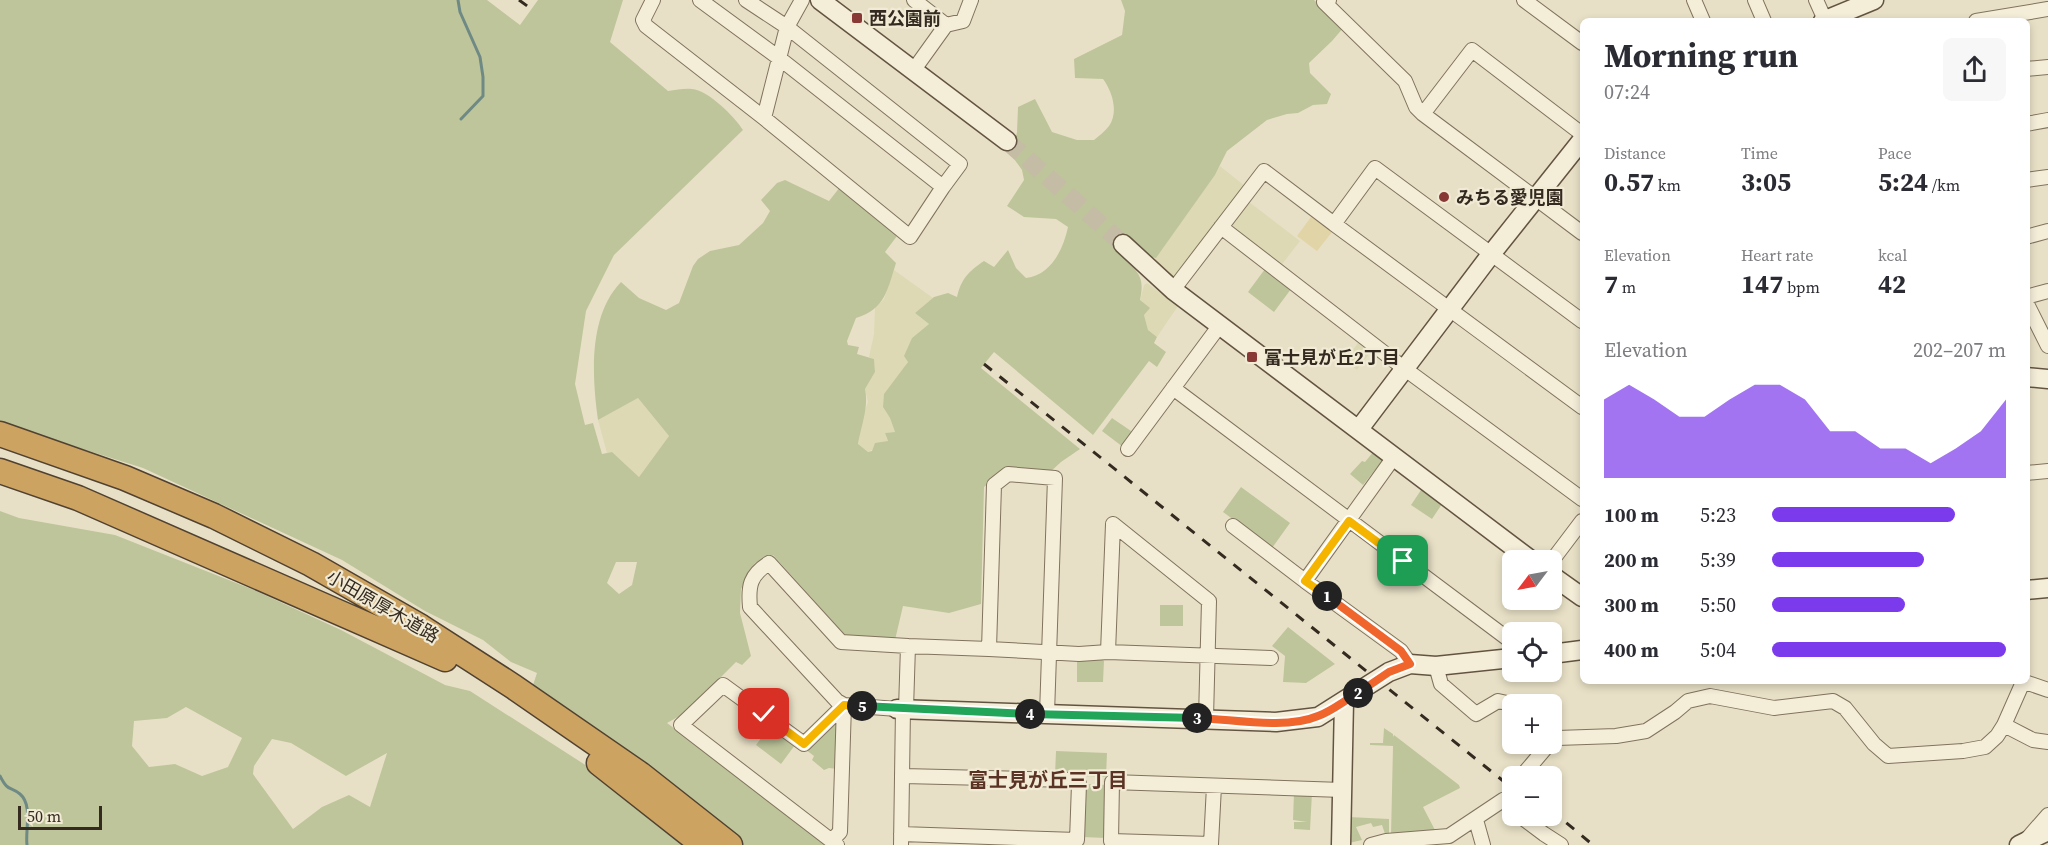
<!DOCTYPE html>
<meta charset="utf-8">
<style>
body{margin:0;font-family:"Source Serif 4","Noto Sans JP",serif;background:#f7f7f7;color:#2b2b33;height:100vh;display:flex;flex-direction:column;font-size:22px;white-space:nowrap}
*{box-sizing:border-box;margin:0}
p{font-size:20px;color:#7c7c81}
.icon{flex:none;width:33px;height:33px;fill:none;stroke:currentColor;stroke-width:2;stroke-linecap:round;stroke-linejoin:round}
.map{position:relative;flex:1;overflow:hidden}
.panel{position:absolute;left:1580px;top:18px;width:450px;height:666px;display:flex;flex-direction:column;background:#fff;border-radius:9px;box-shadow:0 3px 9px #0003}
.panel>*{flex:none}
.needle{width:39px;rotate:238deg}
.buttons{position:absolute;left:1502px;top:550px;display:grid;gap:12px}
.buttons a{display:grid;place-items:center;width:60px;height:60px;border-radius:9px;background:#fff;box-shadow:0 3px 9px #0003;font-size:30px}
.scale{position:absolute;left:18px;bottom:15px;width:84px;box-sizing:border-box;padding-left:6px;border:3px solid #342a20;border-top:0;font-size:16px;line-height:21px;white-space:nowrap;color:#342a20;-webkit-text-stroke:4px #f1ead4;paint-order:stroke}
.pin{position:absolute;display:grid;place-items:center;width:51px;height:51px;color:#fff;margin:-26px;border-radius:12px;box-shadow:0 3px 9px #0006}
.km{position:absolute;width:30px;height:30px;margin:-15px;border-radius:50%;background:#222;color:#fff;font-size:16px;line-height:30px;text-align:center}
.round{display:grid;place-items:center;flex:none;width:63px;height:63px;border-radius:9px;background:#f7f7f7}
.overview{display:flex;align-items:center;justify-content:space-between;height:102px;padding:0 24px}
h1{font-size:33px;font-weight:700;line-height:45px}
.stats{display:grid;grid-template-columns:repeat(3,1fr);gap:9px;height:102px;padding:6px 24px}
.stats div{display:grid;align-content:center}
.stats b{font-size:26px;font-weight:700}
.stats small{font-size:16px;font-weight:400}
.stats p{font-size:16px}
.chart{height:168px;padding:12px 24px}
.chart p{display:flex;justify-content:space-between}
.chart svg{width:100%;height:108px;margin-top:6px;fill:#7c3aed;opacity:.7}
ul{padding:0 24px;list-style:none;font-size:20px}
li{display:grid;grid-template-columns:96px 72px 1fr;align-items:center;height:45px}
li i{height:15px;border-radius:8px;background:#7c3aed}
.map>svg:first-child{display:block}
.farmland{fill:#ddd9b4}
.green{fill:#bec59b;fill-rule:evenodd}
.sand{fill:#e1d4a6}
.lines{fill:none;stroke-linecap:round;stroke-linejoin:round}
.stream{stroke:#6f8a84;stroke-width:3}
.secondary-tunnel{stroke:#c4bca5;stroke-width:18;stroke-dasharray:18 9;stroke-linecap:butt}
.street-casing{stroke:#81735e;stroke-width:16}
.secondary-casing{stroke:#635441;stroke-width:21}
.highway-casing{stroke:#504131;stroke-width:27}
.street{stroke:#f4edd8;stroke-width:14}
.secondary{stroke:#f4edd8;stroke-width:18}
.highway{stroke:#cda361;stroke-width:24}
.rail{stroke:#342a20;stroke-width:3;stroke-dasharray:10 10;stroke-linecap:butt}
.split-1-casing{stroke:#fff;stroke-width:12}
.split-2-casing{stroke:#fff;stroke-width:12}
.split-3-casing{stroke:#fff;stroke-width:12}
.split-4-casing{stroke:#fff;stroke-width:12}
.split-5-casing{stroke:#fff;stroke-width:12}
.split-6-casing{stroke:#fff;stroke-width:12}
.split-1{stroke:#f5b400;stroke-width:8}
.split-2{stroke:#f0652b;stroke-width:8}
.split-3{stroke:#f0652b;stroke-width:8}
.split-4{stroke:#22a559;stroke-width:8}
.split-5{stroke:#22a559;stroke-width:8}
.split-6{stroke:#f5b400;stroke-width:8}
.poi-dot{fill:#893935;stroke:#f1ead4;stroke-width:2}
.labels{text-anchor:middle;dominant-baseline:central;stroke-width:4.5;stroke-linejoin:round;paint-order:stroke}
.poi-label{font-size:18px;font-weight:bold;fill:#342a20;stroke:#f1ead4;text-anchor:start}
.street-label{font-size:18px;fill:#342a20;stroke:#f1ead4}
.neighbourhood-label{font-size:20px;font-weight:bold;fill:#5b3324;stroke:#f1ead4}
</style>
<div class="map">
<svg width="2048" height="845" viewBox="0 0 2048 845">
<rect width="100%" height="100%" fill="#e8e0c6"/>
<path class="farmland" d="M1220,166L1245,186L1172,278L1152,263L1215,175Z
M1249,202L1300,241L1280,267L1230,227Z
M894,270L933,298L915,313L929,324L912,338L908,361L883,407L890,418L895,432L885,433L888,442L868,452L858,445L862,419L868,402L865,389L875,372L874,359L869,357L874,334L875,308L884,299Z
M1147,283L1178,306L1157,337L1148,330L1144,315L1149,308L1140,301L1144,285Z
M1360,340L1372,350L1357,370L1345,361Z
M638,398L669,436L639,477L612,452L607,453L598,420Z"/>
<path class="green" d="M0,0H487L520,25L538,0H623L610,42L668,91C676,90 685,88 692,89C708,90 735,117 743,130L614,255L586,311L575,384L585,425L593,423L602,454L612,452L639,477L669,436L638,398L598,420C592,377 588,316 621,282L639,298L666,310L679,303L693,266L698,259L710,251L739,245L763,223L770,211L761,200L777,183L785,180L829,201L840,187L897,236L885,252L896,263C888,288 885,310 856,318L847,341L848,345L859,347L857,354L874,359L875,372L865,389C869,407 861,426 858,444L868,452L872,451L875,443L888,441L885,433L895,432L890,418L883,407L884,394L908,362L904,356L912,338L929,324L915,313L934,297L948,293L957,297C961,279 969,271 984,261L994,267L1008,250L1016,268L1026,278C1051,275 1063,250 1068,227L1056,219L1024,217L1007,206L1024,180L1022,170L1012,156L1017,132L1018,107L1035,99L1052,132L1077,140H1094C1099,136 1105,131 1109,126C1119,112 1112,91 1103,79L1075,78L1074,59L1122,35L1125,11L1121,0H1314L1344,27L1332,41L1309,63L1310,73L1331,94L1327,104L1313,105L1298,113L1287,114L1267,120L1227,151L1215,175L1156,258L1146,256L1136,249L1128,261C1141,276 1144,280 1140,300L1150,308L1144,315L1148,330L1157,337L1154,343L1166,352L1157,367L1149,361L1093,435L994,352L981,368L1080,449L1061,462L1049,473L1008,467L984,487L981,604L949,613L903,606L895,640L846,636L773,555L755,563L741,589L740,613L751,656L742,665L736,662L685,713L667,723L830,845H737L603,735L533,685L537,673L511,662L483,640L425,611L342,560L143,468L0,423ZM616,562H637L632,585L619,594L607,583Z
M1265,269L1291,289L1274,312L1248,292Z
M1112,418L1134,433L1123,447L1102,431Z
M1374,451L1382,457V461L1363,485L1350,474L1362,461L1365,462Z
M1241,487L1290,523L1272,548L1223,512Z
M1423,487L1444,501L1432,519L1411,505Z
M0,511L19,518L115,535L254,590L341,630L445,685L470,691L601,775L691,845H0ZM186,707L242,738L228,767L202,776L175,764L149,767L132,746L134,721L167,718ZM272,739L291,743L346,776L387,753L370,807L349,795L322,807L293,829L253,774L254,766Z
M1160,605H1183V626H1160Z
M1288,627L1335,664L1306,683L1283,682L1285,656L1272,646Z
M1099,657L1104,661L1103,682H1077V658Z
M840,715L837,769L829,768L824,770L812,760L814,756L805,749Z
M770,726L795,745L781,764L756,745Z
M1384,728L1393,734V737L1394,735L1459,785L1460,788L1423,807L1436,832L1391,835L1393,746L1370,745V743H1383Z
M1056,751L1107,753L1106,777L1055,775Z
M1085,784L1108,785L1106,838L1082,837Z
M1294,792L1312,793L1310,830L1294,829V822H1307L1293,820Z
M1349,817L1389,819V833L1385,834L1382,825L1373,827L1371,823L1356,827L1362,840L1349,843Z"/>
<path class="sand" d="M1311,217L1332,232L1317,251L1297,236Z"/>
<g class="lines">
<path class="stream" d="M458,0L460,12L480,57L483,77V96L461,119
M0,776C8,792 10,786 20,794C33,805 25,830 27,845"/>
<path class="secondary-tunnel" d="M1007,141L1123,244"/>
<defs>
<path id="street" d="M653,0L643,20L646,26L764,118L910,237L943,187
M700,0L779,58L943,187L960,164L787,27L746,0
M1329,0L1324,2L1405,81L1416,107L1423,114L1582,233
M1524,0L1582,43
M1694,0L1703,21
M1755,0L1764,21
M1816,0L1825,20
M1976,21L2048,9
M946,25L963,21L971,0
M2026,69L2048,67
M913,71L946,25L914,0
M1423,114L1472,50L1582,134
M764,118L787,27L802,0
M2026,124L2048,120
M2026,180L2048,177
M1334,224L1582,407
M1221,227L1405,369L1582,499
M2026,237L2048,231
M1173,290L1264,171L1334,224L1375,168L1582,321
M2026,297L2048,291
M2026,302L2048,346
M1173,388L1512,642
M1128,449L1220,325
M1394,457L1305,581L1401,651L1410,664
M2026,473L2048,471
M1113,524L1209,601L1206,718
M1233,526L1305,581
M1551,562L1582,521
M989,649L1079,654L1108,652L1271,658
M1108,652L1113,524
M1436,666L1441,684L1476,714L1498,701L1516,705
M2022,681L2048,690
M897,709L844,705L837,701L750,607C748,586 750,575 769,563L841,642L908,646
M906,709L908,646L989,649L994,485L1008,474L1055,478L1047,714
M2004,725L2033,740L2048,742
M1557,738L1616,736L1646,731L1675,712L1688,701L1710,696L1774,708L1833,701L1845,708L1874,744L1888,756L1963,751L1985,747L1997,736L2004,725L2023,682
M1521,777L1549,744
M1214,786L1211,844L1111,841L1112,782L1342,790
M1520,816L1544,834L1561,845
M1476,820L1483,845
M901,834L1077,840L1079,784L1071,780L903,776
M2027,839L2048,815
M832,840L840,832L844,705
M837,845L681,725L723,685L804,744L844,705
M901,845L903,709
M1371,845L1386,841L1449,836L1503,800L1512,809"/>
<path id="secondary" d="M820,0L1007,141
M1823,21L1874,0
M1123,244L1173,290L1532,561
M2026,377L2048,379
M1359,429L1492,253L1582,140
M1551,575L1582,597
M2026,590L2048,588
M1551,654L1582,650
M897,709L1276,722L1318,717L1389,672L1410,664L1436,666L1512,658
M1341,845L1344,701
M2019,845L2048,831"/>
<path id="highway" d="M0,434L125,478L214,516L311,564L421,627L514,687L640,774L730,845
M0,471L78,498L445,659
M599,763L703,845"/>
</defs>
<use href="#street" class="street-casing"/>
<use href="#secondary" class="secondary-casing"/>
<use href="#highway" class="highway-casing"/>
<use href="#street" class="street"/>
<use href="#secondary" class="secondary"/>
<use href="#highway" class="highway"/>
<path class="rail" d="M519,0L530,8
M984,364L1512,788
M1551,810L1593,845"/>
</g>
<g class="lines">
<defs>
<path id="split-1" d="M1327,596L1305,581L1349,521L1403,561"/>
<path id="split-2" d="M1327,596L1401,651L1410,664L1389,672L1358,693"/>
<path id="split-3" d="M1197,718C1233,719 1285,730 1318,716C1332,711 1345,700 1358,693"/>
<path id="split-4" d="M1030,714L1197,718"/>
<path id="split-5" d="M862,706L1030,714"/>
<path id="split-6" d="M764,714L804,744L844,705L862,706"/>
</defs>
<use href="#split-1" class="split-1-casing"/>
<use href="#split-2" class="split-2-casing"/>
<use href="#split-3" class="split-3-casing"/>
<use href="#split-4" class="split-4-casing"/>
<use href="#split-5" class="split-5-casing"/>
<use href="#split-6" class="split-6-casing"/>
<use href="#split-1" class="split-1"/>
<use href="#split-2" class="split-2"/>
<use href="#split-3" class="split-3"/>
<use href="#split-4" class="split-4"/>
<use href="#split-5" class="split-5"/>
<use href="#split-6" class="split-6"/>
</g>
<g class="poi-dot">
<rect x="851" y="12" width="12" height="12" rx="3"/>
<circle cx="1444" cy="197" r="6"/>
<rect x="1246" y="351" width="12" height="12" rx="3"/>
</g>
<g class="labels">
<g class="poi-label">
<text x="869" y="18">西公園前</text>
<text x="1456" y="197">みちる愛児園</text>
<text x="1264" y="357">富士見が丘2丁目</text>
</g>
<g class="street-label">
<text transform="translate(383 606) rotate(30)">小田原厚木道路</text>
</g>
<g class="neighbourhood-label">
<text x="1048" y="780">富士見が丘三丁目</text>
</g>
</g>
</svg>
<div class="buttons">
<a><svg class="needle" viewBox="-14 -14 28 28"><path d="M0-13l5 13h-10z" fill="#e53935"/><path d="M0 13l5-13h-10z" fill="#7c7c81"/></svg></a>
<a><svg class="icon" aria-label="locate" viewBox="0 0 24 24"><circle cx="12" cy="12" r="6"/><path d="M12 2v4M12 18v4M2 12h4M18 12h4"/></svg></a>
<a>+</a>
<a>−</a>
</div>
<div class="scale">50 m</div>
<div class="pin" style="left:1403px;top:561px;background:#1e9e55"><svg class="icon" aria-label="arrive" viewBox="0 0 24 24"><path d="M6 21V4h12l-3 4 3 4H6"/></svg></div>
<div class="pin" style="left:764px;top:714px;background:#d93025"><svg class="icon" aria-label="check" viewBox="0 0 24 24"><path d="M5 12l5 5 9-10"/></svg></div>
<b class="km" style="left:1327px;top:596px">1</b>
<b class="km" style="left:1358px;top:693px">2</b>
<b class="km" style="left:1197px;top:718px">3</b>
<b class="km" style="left:1030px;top:714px">4</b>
<b class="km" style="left:862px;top:706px">5</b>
<section class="panel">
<div class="overview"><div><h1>Morning run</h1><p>07:24</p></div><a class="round"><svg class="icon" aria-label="share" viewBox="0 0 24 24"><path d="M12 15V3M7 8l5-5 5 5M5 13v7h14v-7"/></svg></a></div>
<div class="stats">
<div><p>Distance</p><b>0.57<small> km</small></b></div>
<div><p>Time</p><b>3:05</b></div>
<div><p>Pace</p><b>5:24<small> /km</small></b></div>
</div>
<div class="stats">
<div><p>Elevation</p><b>7<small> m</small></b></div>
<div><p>Heart rate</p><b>147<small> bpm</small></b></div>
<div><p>kcal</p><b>42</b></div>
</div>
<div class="chart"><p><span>Elevation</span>202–207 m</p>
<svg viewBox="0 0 160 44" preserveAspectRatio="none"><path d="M0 44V12L10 6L20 12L30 19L40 19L50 12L60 6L70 6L80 12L90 25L100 25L110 32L120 32L130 38L140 32L150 25L160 12V44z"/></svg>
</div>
<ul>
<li><b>100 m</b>5:23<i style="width:78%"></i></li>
<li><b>200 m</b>5:39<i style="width:65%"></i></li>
<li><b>300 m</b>5:50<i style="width:57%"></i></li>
<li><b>400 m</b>5:04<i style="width:100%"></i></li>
</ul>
</section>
</div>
